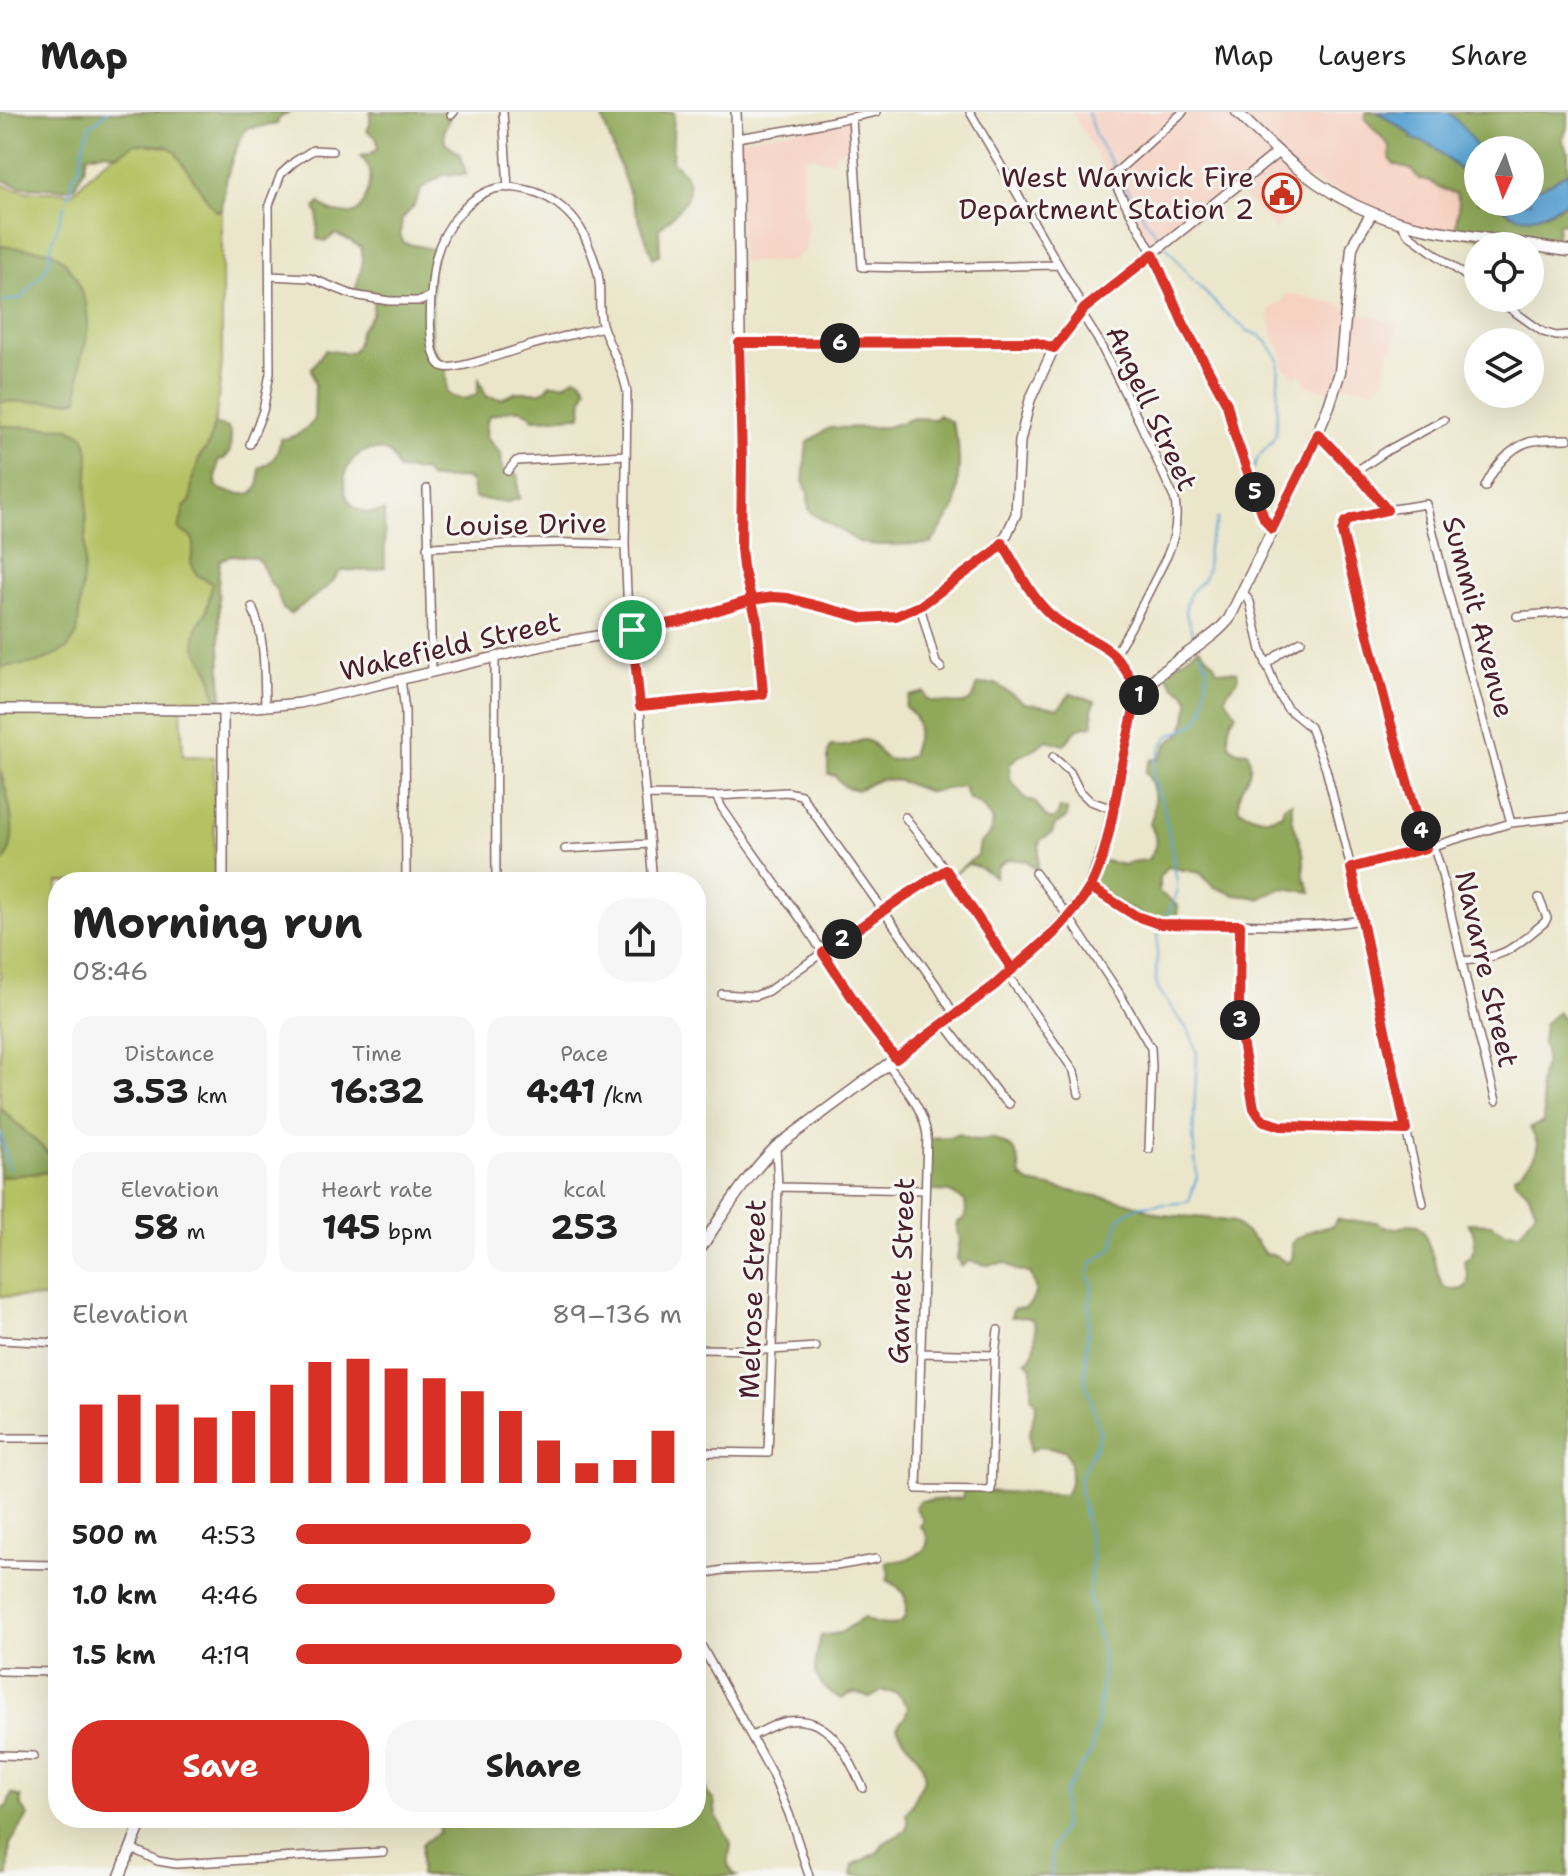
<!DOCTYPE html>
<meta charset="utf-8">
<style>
body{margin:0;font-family:"Shantell Sans",sans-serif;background:#f6f6f6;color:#222;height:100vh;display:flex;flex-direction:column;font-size:30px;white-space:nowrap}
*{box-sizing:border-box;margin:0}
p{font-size:26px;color:#767676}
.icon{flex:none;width:44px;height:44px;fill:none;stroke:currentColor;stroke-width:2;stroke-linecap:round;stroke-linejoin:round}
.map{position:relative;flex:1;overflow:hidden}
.panel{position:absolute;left:48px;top:760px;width:658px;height:956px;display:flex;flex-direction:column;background:#fff;border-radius:32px;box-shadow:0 8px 32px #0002}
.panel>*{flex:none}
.needle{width:52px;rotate:183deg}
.controls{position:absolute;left:1464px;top:24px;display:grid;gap:16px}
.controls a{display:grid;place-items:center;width:80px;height:80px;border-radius:50%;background:#fff;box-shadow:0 8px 32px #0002;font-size:40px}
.pin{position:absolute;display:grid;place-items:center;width:68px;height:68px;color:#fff;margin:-34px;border:4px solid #fff;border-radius:50%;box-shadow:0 2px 8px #0007}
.km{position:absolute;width:40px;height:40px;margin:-20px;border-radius:50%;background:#222;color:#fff;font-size:22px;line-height:40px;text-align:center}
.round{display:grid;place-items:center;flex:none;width:84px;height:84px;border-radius:32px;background:#f6f6f6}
.head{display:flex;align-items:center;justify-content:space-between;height:136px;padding:0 24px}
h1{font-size:44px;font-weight:700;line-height:60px}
.metrics{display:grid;grid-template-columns:repeat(3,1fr);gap:12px;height:136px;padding:8px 24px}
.metrics div{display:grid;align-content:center;border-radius:20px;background:#f6f6f6;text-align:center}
.metrics b{font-size:34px;font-weight:700}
.metrics small{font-size:22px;font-weight:400}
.metrics p{font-size:22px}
.chart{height:224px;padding:16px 24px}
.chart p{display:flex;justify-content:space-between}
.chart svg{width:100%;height:144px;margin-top:8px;stroke:#d93025;stroke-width:6}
.button{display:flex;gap:16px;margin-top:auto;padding:16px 24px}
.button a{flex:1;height:92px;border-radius:32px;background:#d93025;color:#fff;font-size:32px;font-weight:700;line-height:92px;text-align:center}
.button a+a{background:#f6f6f6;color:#222}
ul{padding:0 24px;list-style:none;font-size:26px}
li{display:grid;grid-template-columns:128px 96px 1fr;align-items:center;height:60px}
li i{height:20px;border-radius:10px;background:#d93025}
header{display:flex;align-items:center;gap:48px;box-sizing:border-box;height:112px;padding:0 40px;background:#fff;border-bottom:2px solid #e0e0e0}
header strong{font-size:38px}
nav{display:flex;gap:44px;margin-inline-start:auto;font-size:28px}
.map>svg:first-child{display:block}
.built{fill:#f6d2c3}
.green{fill:#b5c264;stroke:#807048;stroke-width:2}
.forest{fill:#90a85a;stroke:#6d6442;stroke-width:2}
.water{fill:#5fa6d5;stroke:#546280;stroke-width:2}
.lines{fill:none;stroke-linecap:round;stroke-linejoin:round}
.stream{stroke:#5fa6d5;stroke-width:2}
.minor-casing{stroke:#826563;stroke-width:10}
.tertiary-casing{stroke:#826563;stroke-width:12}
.secondary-casing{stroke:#826563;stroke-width:13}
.minor{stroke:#fff;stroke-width:7}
.tertiary{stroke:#fff;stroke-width:9}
.secondary{stroke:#fff;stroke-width:10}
.route-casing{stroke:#fff;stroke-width:16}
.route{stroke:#d93025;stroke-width:10}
.labels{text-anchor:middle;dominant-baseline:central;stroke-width:6;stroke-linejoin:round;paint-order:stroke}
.poi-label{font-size:28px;fill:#4a1f2b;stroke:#f6f6f2;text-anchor:end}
.street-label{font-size:28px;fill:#4a1f2b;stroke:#f6f6f2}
</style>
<header>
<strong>Map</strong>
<nav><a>Map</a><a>Layers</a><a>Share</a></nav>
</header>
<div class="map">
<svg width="1568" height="1764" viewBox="0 0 1568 1764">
<rect width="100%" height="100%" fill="#f6f6f2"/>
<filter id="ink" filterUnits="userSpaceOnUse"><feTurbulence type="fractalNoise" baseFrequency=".0125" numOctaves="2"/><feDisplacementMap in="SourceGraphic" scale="16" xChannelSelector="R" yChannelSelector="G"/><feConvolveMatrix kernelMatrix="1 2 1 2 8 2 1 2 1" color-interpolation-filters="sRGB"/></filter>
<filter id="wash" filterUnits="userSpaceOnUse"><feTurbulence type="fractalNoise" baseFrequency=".006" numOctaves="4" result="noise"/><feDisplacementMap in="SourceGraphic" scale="32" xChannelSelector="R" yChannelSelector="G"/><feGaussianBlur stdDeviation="1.8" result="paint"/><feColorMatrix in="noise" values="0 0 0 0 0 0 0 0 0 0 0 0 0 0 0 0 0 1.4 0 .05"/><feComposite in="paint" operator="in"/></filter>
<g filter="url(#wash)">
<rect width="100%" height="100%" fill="#ebe6ca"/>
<path class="built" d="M1072,0H1366L1365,7L1390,34V47L1394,52L1412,58L1419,67L1430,69L1439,76L1457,81L1459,90L1455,122L1402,113L1311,67L1275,118L1236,76L1153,142Z
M852,9L851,37L836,40L833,49L818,47L815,44L804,45L802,62L804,102L808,113L806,137L792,149L788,150H741L738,27Z
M1286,181L1346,194L1347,201L1379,205L1384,210L1396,211L1395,235L1389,238L1384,270L1378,271L1377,278L1337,272L1333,280L1305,273L1303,262L1292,264L1290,259L1284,256L1282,242L1273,223L1268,199L1283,188Z"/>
<path class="green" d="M135,30L176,37L222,98V251L216,304L205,351L218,473L222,594L181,593L183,644L214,645L215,770H58V1050L0,996V72L28,80H73L102,51Z
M58,1059V1187L0,1184V1065Z"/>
<path class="forest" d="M0,0H291L279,6L277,12L246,17C232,41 224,70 222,98L215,99L175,40L167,34L135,32L117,43L104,40L87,43L84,57L74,75L63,77L21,75L0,67Z
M370,0H452L444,18L445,30L461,43L466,63L445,62L421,77L413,95L402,107L400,123L404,131L437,138L432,160L431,232L446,257L447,281C456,288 467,288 477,282L479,267L486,284L501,287L516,280H541L547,277L550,272H565L575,265L581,267L587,276L583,285L581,304C565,304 550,307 533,307C525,291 503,300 489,304L487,309L486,325L501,342L502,357L505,362L518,363V381L520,386L508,390L478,387L474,385L472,371L465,366L430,367L424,359L398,358C394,346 392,339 379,338C334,333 330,413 384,399L385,455L372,459L344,458L338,461L334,468L325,477L290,502L283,497L276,478L271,472L260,450L254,445L232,443L220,448L218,473L222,594L216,586L210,561L196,536L195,526L198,513L206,501L212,472L196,462L191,450L194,431L192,426L179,417L184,396L191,388L192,369L200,344L209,332L214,312L228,316L231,322L230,340L224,347L218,348C218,355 214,368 217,374C221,379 229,380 235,381C256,385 261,378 259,356C274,350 279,342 280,327C296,326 302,320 314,309L315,273L311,257L325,238L345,241L352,240L357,233L360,219L372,203L374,185L355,178C360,163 365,150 361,135C352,131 344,124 335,122L326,129L317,127L318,102L315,96L320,91C327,98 332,100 342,101C347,102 351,103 355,101C365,96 372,70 370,60C369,53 364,48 360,44L369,43L378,36L377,26L367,19L370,13Z
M600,0H674L672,50C707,76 681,95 659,117L660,142L653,146Z
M1366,0H1378L1405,19L1431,33L1478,73V90H1495L1510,102H1545L1568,90V111L1558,112L1556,138L1455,122L1459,90L1456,81L1439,76L1430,69L1419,67L1412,58L1394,52L1390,48V34L1365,7Z
M1447,0H1568V14L1562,28L1568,40V60C1556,68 1545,78 1530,78V38H1478V40Z
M0,134L51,139L63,148L76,165L86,192L88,211L86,230L81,246L78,287L71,289L0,290Z
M939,303L951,310L958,330L959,352L956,394L931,432L878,433L861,431L813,402L809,397L808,380L803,369L807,331L829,316L887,315L914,306L934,307Z
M0,314L69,316L84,324L89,341L84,454L77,522L67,537L38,551L0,555V490L2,486L0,480Z
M1199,536L1213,550L1217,558L1237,560L1238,568L1229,577L1225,585L1236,602C1228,611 1227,621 1229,633L1237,639L1248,640C1257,669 1235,669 1239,697C1254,705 1266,710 1282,702L1284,694L1292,690V707L1304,744V765L1311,780L1282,776L1259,787L1253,785L1235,783L1214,775L1200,761L1168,755L1159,765V780L1178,794L1176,813H1162L1091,777L1100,748L1124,753L1131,750L1147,748C1158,735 1158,727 1150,712C1156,696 1157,673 1145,660L1151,647L1158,648L1167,632L1184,619L1189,589L1185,580L1174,574L1165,560Z
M990,572H996L1025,591L1059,596L1071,581L1095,589L1092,597L1093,613L1078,616L1064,633L1047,628L1031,639L1017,645L1010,652V667L1026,687L1036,691L1047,706L1052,708L1058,703L1060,696L1067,698V705L1055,713L1052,721L1040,728L1037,759L1027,749L1009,747L998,754L995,765C987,759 978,754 968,752L951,764L978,743L980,731L990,723L993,708L981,693L968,686L963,674L929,680L900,669L880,667L857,678L845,675L835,664L828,662V640L831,634C837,634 845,635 850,633C857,631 861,626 868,629C876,632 876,636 881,642C887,651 902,648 911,644C917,623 925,609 905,595L909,584L924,580L927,587L931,589C952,591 974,599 977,573Z
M0,658C8,683 23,733 0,753Z
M1558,900L1562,906L1568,908V1764H852L853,1753L878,1740L884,1731L905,1719L908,1712L906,1701C913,1694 914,1688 918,1679C920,1675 923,1671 924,1667C927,1647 904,1632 897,1615L905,1605L908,1595L897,1581L882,1579L870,1586C858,1580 852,1579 842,1587C810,1572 813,1555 821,1524L840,1521L864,1506C871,1511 892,1516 901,1510C905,1507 906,1502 906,1498C908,1483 900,1474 887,1468L889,1461L886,1450C905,1450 944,1439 920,1414L923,1408L915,1395L919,1389L962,1386L964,1378L1065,1383C1073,1370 1073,1351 1064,1338L1038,1335L1030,1340L1029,1321L1031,1317L1036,1292L1031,1284L1032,1256L1030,1252L1026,1249C1027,1248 1030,1247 1031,1245C1036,1239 1038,1212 1031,1207C1026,1204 1017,1205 1011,1205L1013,1197L1026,1196C1038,1184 1037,1176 1030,1161L1016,1158L1006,1151L986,1153L969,1149L961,1154L957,1146L960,1128L957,1117L958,1110C968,1106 966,1098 965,1089L949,1080L925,1078L928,1026L950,1025L959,1022C968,1029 981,1029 991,1026C1018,1037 1017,1038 1021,1065L1030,1071L1128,1090L1162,1103L1207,1106L1234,1110L1256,1129L1264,1141L1275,1143L1287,1151L1293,1145L1292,1132L1295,1127C1301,1125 1305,1121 1311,1119C1318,1115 1326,1117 1334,1113L1336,1107C1349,1112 1364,1108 1378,1110C1385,1119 1399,1117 1408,1112L1418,1113L1424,1120L1443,1174C1450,1178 1465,1181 1468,1170C1470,1165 1465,1155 1464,1149C1478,1143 1477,1122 1468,1111L1491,1112L1505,1120L1520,1121L1536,1098L1528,1080L1515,1069L1514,1064C1522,1061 1535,1047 1537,1037C1539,1030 1533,1022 1530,1016L1543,1010L1544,997L1540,976L1542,958L1545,952V937L1542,931L1544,912Z
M0,996L58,1050V1059L0,1065Z
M696,1636L703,1648V1667L707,1681L714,1689L716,1704L730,1729L731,1733L728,1752L733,1761L737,1764H420L422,1732L439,1720V1709L437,1706H696Z
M12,1682L21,1685V1694L28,1704L10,1732L8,1764H0V1699L7,1694Z"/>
<path class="water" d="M1378,0H1447C1458,7 1474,28 1478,41C1481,50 1478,64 1478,73L1431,33L1411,26L1412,23Z
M1568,60V89C1536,106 1525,115 1495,90H1530V78C1545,76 1556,68 1568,60Z"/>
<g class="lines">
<path class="stream" d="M1088,0L1095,23L1144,106L1162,129
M68,85L74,64L80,55L84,30L90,14L107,0
M1166,134L1193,168L1223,199L1248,219L1259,223L1267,230L1279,248L1276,321C1271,338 1258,338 1254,356
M0,190L21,186L42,162L49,150L51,133L65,93
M1195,527C1187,506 1179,495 1195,475C1198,472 1202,471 1204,466C1209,457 1207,445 1208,435C1210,425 1216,417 1218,406
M1164,810L1177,781V770L1164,696L1153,665L1154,654L1162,633L1169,624L1191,614L1199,607L1204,597L1207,554L1201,541
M0,1020L9,1058
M1051,1764L1052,1737L1062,1716L1064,1681L1091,1640L1098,1606L1103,1557L1102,1541L1090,1491L1089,1480L1092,1446L1080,1377V1365L1097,1331L1100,1320L1085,1268L1088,1209L1092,1173L1088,1162L1092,1151L1112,1137C1115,1129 1115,1119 1118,1111C1128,1086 1167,1096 1189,1089L1197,1065L1193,1024L1197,941L1190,921L1158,877L1156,867L1158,823L1161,816"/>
</g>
</g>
<g filter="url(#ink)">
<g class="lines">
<defs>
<path id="minor" d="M503,0L508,76
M970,0L1084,197
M1183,0L1111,65L1153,142L1184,213L1221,278L1227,292L1234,321L1264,406L1272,417
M451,3L454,0
M852,6L862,155L912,156L1058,153
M737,26L800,16L876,0
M1400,111L1409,123L1478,173
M270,164L310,166L353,183L389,189H421L431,184
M1495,186L1543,220L1556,224L1568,223
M1081,201L1097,226L1140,311L1175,388C1178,407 1175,426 1167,444L1131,515L1115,542
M603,215C580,221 556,226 532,233C516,237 458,259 444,255C423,249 431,163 436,145C443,117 469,81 499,76C510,74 524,77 535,80C555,87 575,104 584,123C590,137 598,154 599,169C601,183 598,198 602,212C609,235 623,255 627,280L625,433L628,504L632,518L640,594L643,657L653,770
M739,231L1034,230L1054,236
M1318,322L1364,370L1387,398L1426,392L1445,469L1511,711
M250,332L263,299L270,261L269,93L281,62L294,50L313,38L332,39
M508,359L516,349L626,343
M1355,360L1388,338L1444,308
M1485,375C1493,357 1509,336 1529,330C1541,327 1556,327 1568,327
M427,377L432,560
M1387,398L1353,406L1345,410L1342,420L1389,605L1426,736
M1002,431L1030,478L1053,506L1115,542L1141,581
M427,435C493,433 560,428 625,433
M1243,480L1250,490L1261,538L1278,581L1287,596L1310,615L1326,657L1351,756L1391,952L1423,1091
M920,494L936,551L941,556
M252,495C266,527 264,561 265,595
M1517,504L1568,500
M495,545L496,770
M1266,553L1280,541L1301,529
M401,567L405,599L406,770
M640,594L763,582L757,509L751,488
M1053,645L1070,660L1079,678L1090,689L1113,697
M646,683L716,684L787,680L801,683L937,874L954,902
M716,684L722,696L744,728L805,813L870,913L896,947
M905,705L946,758L1012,857
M1433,734L1440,754L1478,920L1496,989
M565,737L649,732
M1351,756L1433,734L1511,711L1568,705
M1035,761L1068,804L1119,881L1151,936L1152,955L1149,1037
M1090,775C1111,788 1131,804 1156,811C1175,816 1197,813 1218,812C1266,812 1313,817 1361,808
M1240,813L1239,894L1241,924L1254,996C1260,1008 1267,1011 1281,1014L1406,1018
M1462,849C1506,846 1513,836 1545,810L1547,806L1539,786
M1007,862L1074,959L1079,982
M722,882L755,884L768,879L883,798L946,758
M944,911L999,983L1009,992
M888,953C904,975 923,995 927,1023L917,1377L991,1378L995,1243L998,1218
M778,1075L925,1078
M0,1228L58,1231
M696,1237L771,1238L816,1235
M921,1241L995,1243
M0,1326H58
M696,1340L768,1341L778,1075L776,1035
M0,1452L58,1453
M696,1463L723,1458L836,1454L876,1447
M696,1524L772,1662L789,1702L809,1764
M0,1559L58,1560
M752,1624C763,1619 775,1611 788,1609C832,1603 847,1644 863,1676
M0,1643L34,1644
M131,1736L158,1749L176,1752L383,1740"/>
<path id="tertiary" d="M736,0C740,114 739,228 742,342C743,375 739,408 741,440C743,456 747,472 751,488
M0,597L223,598L300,591L551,532L683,509L751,488L773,485L788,486L863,506H883L906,500L920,494L994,440L1007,422L1016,402L1020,329L1030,288L1054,236L1084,197L1277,41
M223,770V598"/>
<path id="secondary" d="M1237,0C1277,41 1320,81 1375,102C1411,116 1450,121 1489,127C1515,131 1542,135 1568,139
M696,1143C721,1106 744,1066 776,1035L995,873L1042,832L1082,788L1090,775L1106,729L1135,592C1152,560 1183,547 1210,525C1217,520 1223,514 1229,507L1305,351L1329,294L1340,260L1352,136L1356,127L1372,101
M120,1764L143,1706"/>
</defs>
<use href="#minor" class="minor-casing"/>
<use href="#tertiary" class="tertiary-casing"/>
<use href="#secondary" class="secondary-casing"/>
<use href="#minor" class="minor"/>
<use href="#tertiary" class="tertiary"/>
<use href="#secondary" class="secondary"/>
</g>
</g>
<g class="lines" filter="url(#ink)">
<defs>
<path id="route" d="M632,518L683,509L751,488L773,485L788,486L863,506L896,504L920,494L994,440L1002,431C1018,456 1030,485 1052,504C1069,520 1093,525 1111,540C1122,549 1131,569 1141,581L1135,592C1131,612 1126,632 1122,652C1114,692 1107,754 1083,787C1059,820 1025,845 995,873L896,947L870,913L823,841L903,785L946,758L1012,857C1040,838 1073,804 1090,775L1136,804L1159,812L1240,813L1239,894L1241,924L1254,996L1259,1004L1264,1009L1281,1014L1406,1018L1351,756L1426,736L1389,605L1342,420L1345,410L1353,406L1387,398L1364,370L1318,322L1305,351L1272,417L1264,406L1234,321L1227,292L1184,213L1153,142L1084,197L1054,236L1034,230L739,231L742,349L741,436L743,455L757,509L763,582L640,594L632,518"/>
</defs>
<use href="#route" class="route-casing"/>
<use href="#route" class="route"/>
</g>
<defs>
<symbol id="civic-ring" viewBox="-11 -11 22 22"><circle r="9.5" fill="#f6f6f2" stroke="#c8321e" stroke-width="1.5"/><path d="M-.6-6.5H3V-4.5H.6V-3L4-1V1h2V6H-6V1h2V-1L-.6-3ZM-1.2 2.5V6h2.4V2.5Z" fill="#c8321e"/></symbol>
</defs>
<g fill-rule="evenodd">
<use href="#civic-ring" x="1260" y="59" width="44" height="44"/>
</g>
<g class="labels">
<g class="poi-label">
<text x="1254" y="65">West Warwick Fire<tspan x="1254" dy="32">Department Station 2</tspan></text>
</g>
<g class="street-label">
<text transform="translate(1152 296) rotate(65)">Angell Street</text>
<text transform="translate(526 412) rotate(-1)">Louise Drive</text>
<text transform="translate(1479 505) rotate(75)">Summit Avenue</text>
<text transform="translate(450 534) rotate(-13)">Wakefield Street</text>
<text transform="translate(1487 857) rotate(77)">Navarre Street</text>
<text transform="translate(901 1159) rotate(-88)">Garnet Street</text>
<text transform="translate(752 1187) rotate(-88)">Melrose Street</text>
</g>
</g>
</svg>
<div class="controls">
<a><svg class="needle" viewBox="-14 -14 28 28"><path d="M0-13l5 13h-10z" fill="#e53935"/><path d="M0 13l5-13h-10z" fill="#767676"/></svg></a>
<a><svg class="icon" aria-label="locate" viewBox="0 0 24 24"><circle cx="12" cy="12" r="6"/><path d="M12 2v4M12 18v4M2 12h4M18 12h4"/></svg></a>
<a><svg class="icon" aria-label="layers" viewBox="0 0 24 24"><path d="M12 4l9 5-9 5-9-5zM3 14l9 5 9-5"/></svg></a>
</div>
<div class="pin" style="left:632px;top:518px;background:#1e9e55"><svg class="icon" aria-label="arrive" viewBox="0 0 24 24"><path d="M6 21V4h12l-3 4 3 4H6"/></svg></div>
<b class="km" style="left:1139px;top:583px">1</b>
<b class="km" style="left:842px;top:827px">2</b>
<b class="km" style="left:1240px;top:908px">3</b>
<b class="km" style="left:1421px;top:719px">4</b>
<b class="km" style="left:1255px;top:380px">5</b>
<b class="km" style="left:840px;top:231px">6</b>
<section class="panel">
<div class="head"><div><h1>Morning run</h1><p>08:46</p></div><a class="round"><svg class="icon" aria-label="share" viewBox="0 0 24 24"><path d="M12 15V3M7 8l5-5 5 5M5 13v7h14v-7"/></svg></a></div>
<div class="metrics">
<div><p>Distance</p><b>3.53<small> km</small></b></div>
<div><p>Time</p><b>16:32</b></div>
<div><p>Pace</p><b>4:41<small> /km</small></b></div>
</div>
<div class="metrics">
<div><p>Elevation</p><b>58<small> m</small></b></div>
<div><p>Heart rate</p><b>145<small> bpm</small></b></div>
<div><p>kcal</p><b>253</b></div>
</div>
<div class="chart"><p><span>Elevation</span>89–136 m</p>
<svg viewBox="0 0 160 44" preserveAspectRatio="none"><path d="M5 44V20M15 44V17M25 44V20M35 44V24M45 44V22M55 44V14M65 44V7M75 44V6M85 44V9M95 44V12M105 44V16M115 44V22M125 44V31M135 44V38M145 44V37M155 44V28"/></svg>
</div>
<ul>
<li><b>500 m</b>4:53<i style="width:61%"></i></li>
<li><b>1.0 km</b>4:46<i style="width:67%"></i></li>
<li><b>1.5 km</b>4:19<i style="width:100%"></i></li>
</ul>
<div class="button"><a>Save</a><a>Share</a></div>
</section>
</div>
